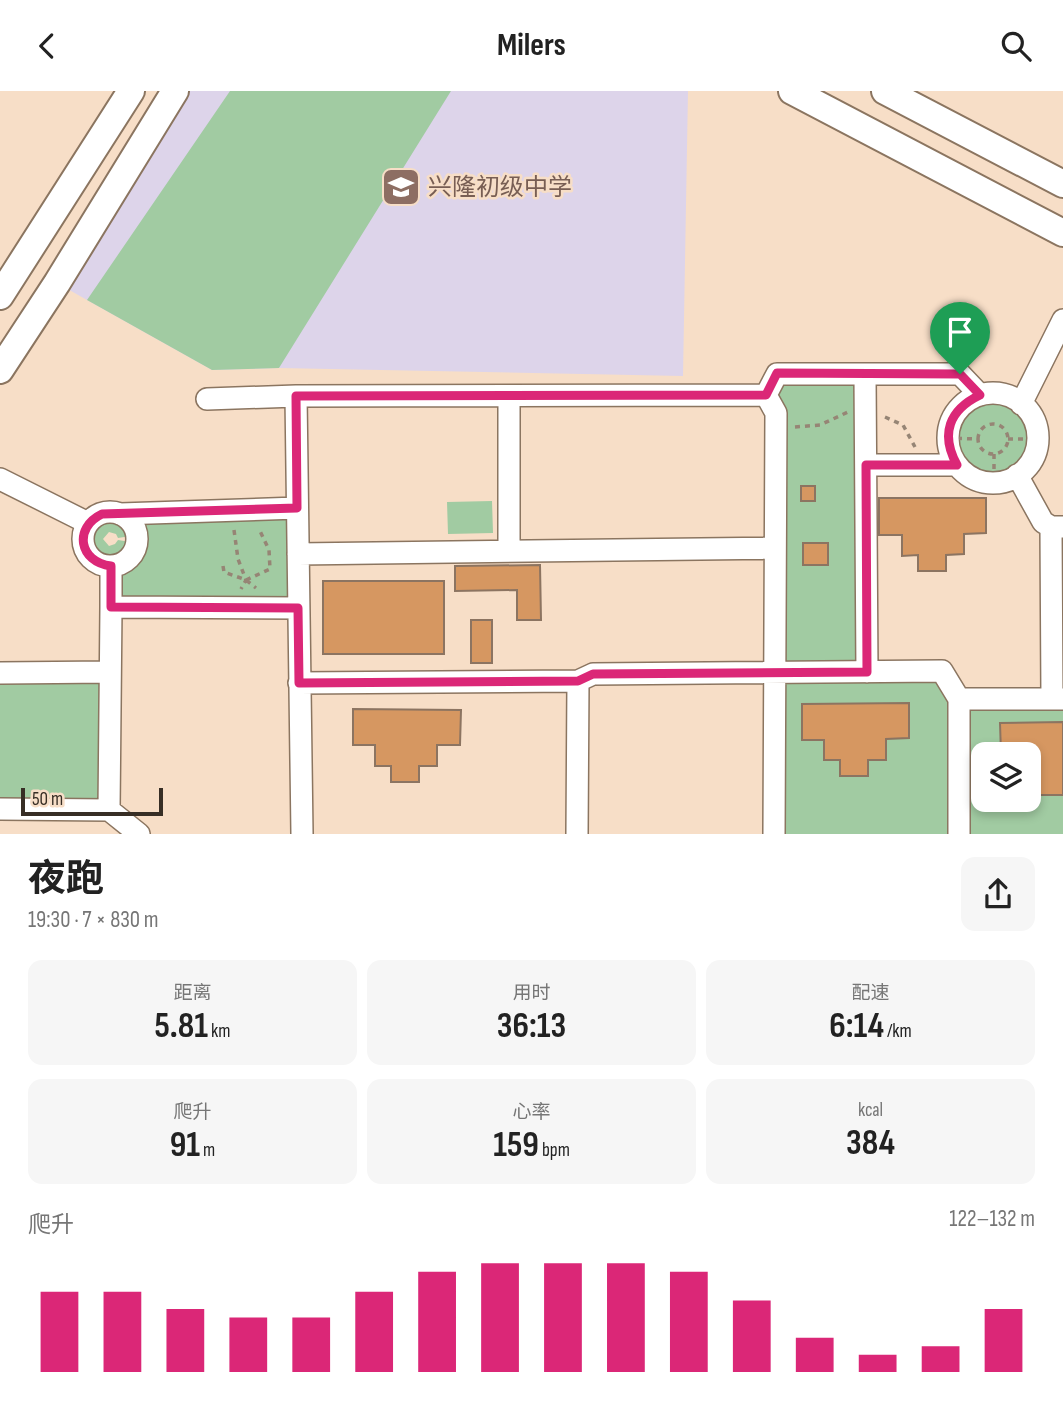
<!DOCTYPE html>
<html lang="zh">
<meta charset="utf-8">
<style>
body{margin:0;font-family:"Sofia Sans Condensed","Noto Sans SC",sans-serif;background:#f6f6f6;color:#222;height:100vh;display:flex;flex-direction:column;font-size:26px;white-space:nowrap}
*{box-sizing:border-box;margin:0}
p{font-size:23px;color:#767676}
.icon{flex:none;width:38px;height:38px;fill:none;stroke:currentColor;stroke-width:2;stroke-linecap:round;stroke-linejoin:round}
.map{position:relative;height:743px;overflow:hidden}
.sheet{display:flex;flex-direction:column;background:#fff;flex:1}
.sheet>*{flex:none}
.buttons{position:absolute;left:971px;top:651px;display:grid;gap:14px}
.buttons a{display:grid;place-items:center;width:70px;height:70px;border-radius:14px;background:#fff;box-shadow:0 4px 10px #0003;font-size:35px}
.scale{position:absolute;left:21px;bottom:18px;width:142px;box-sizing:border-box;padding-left:7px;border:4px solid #372e25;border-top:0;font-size:19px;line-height:24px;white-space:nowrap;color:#372e25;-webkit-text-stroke:5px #f7dec7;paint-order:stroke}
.pin{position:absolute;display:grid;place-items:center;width:60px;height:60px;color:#fff;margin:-72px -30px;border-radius:50% 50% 50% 0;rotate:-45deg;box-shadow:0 0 7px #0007}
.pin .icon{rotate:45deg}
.round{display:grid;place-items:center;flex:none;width:74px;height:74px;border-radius:14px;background:#f6f6f6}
.head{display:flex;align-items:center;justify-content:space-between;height:119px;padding:0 28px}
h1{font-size:38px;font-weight:700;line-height:52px}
.stats{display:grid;grid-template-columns:repeat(3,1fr);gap:10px;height:119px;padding:7px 28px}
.stats div{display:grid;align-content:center;border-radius:14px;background:#f6f6f6;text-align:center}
.stats b{font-size:35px;font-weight:700}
.stats small{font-size:19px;font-weight:400}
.stats p{font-size:19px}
.chart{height:196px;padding:14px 28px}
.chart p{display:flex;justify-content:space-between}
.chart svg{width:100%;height:126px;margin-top:7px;stroke:#db2777;stroke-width:6}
header{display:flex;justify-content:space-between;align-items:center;height:91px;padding:0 28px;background:#fff;font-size:32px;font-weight:700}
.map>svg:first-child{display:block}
.education{fill:#ddd4ea}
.green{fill:#a1cba2;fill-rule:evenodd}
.building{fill:#d69761;stroke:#8c7461;stroke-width:2}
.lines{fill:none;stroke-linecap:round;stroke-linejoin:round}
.minor-casing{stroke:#8b7560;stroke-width:24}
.tertiary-casing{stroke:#8b7560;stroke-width:30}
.path{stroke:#968575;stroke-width:3.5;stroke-dasharray:5 5;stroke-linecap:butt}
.minor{stroke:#fff;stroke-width:21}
.tertiary{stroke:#fff;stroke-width:26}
.route-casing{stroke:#fff;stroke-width:14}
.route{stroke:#db2777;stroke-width:9}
.labels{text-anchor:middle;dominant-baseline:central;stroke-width:5;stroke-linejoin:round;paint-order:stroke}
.education-label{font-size:24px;fill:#785e54;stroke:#f7dec7;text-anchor:start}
</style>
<header><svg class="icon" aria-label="back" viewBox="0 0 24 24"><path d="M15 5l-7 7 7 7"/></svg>Milers<svg class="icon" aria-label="search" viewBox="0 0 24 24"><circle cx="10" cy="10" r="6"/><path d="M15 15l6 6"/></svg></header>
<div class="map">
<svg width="1063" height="743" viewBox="0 0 1063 743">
<rect width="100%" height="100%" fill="#f7dec7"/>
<path class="education" d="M175,0H688L683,285L279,277L212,279L87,209L57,192Z"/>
<path class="green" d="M230,0H451L279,277L212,279L87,209Z
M777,283L865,284L867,581L942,580L959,608H1052L1051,436H1063V743H774ZM984,663H1029V709H984Z
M948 347a45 45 0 1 1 90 0a45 45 0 1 1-90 0Z
M492,410L493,442L448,443L447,411Z
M297,417L298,517L111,516L103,474C79,462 78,434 102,423ZM109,441L116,443L118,447L137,444V452L118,449L115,453L109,455L103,448Z
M110,581L109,719L0,718V582Z"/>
<path class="building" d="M801,395H815V410H801Z
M879,407H986V442L964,443V463L946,464V480H918V464L902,465V444H879Z
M803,452H828V474H803Z
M540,474L541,529H517V499L455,500V475Z
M323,490H444V563H323Z
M471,529H492V572H471Z
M909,612V647L886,648V669H868V685H840V669H824V649H802V613Z
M353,618L461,619L460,654H437V675H419V691H391V675H375V654H353Z
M1063,631V704H1039V688H1029V663H1001L1000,632Z"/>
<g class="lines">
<defs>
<path id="minor" d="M865,284L867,581
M948 347a45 45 0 1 1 90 0a45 45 0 1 1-90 0Z
M766,304L776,322L774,743
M296,305L302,743
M509,305V460
M207,308L296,305L766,304L777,283H960L980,304
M1021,313L1063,229
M866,374H956
M1017,384L1043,431L1051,436H1063
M0,388L88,432
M83 448a27 27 0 1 1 54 0a27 27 0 1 1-54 0Z
M120,423L297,417
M1051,436L1052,608
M298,463L775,457
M111,475V516L298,517
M111,516L109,719L139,743
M0,582L110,581
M299,592L578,590L593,583L942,580L959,608H1063
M0,718L109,719
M577,743L578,590
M959,743V608"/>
<path id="tertiary" d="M792,0L1063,142
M885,0L1063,93
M0,205L131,0
M0,279L57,192L175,0"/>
</defs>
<use href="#minor" class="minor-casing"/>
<use href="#tertiary" class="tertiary-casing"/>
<path class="path" d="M885,326L903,334L915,356
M978 348a15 15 0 1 1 30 0a15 15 0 1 1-30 0Z
M795,336L820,334L848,321
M947,347L977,348
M1008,348H1037
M994,363V392
M234,439L238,468L246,489L241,498
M223,475L224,481L246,489L256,497
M246,489L270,478L269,459L259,438"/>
<use href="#minor" class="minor"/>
<use href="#tertiary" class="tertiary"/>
</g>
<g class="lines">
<defs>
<path id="route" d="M777,282L960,283L980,304C949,319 940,343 957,374H866L867,581L593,583L578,590L299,592L298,517L111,516V475C79,471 73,437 102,423L297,417L296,305L766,304Z"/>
</defs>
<use href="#route" class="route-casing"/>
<use href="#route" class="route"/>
</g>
<defs>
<symbol id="school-square" viewBox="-11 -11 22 22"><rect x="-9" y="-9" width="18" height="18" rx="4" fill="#8d6e63" stroke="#f7dec7"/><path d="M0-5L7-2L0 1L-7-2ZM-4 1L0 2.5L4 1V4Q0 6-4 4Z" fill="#fff"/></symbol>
</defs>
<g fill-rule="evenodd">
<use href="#school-square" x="379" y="74" width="44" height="44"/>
</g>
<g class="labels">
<g class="education-label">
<text x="428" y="96">兴隆初级中学</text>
</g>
</g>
</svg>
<div class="buttons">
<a><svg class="icon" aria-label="layers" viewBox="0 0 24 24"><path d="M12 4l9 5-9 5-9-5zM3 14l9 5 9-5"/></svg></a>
</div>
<div class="scale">50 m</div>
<div class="pin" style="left:960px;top:283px;background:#1e9e55"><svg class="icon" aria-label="arrive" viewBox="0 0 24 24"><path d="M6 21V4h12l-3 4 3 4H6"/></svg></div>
</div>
<section class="sheet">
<div class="head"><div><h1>夜跑</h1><p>19:30 · 7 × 830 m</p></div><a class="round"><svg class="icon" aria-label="share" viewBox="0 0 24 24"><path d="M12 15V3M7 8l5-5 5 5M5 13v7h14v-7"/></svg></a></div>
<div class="stats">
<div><p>距离</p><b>5.81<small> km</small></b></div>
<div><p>用时</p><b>36:13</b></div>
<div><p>配速</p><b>6:14<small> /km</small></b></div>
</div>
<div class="stats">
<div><p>爬升</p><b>91<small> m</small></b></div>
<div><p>心率</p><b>159<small> bpm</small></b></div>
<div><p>kcal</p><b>384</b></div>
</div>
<div class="chart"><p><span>爬升</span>122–132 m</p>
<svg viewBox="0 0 160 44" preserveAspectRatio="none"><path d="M5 44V16M15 44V16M25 44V22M35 44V25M45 44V25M55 44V16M65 44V9M75 44V6M85 44V6M95 44V6M105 44V9M115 44V19M125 44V32M135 44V38M145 44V35M155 44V22"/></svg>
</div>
</section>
